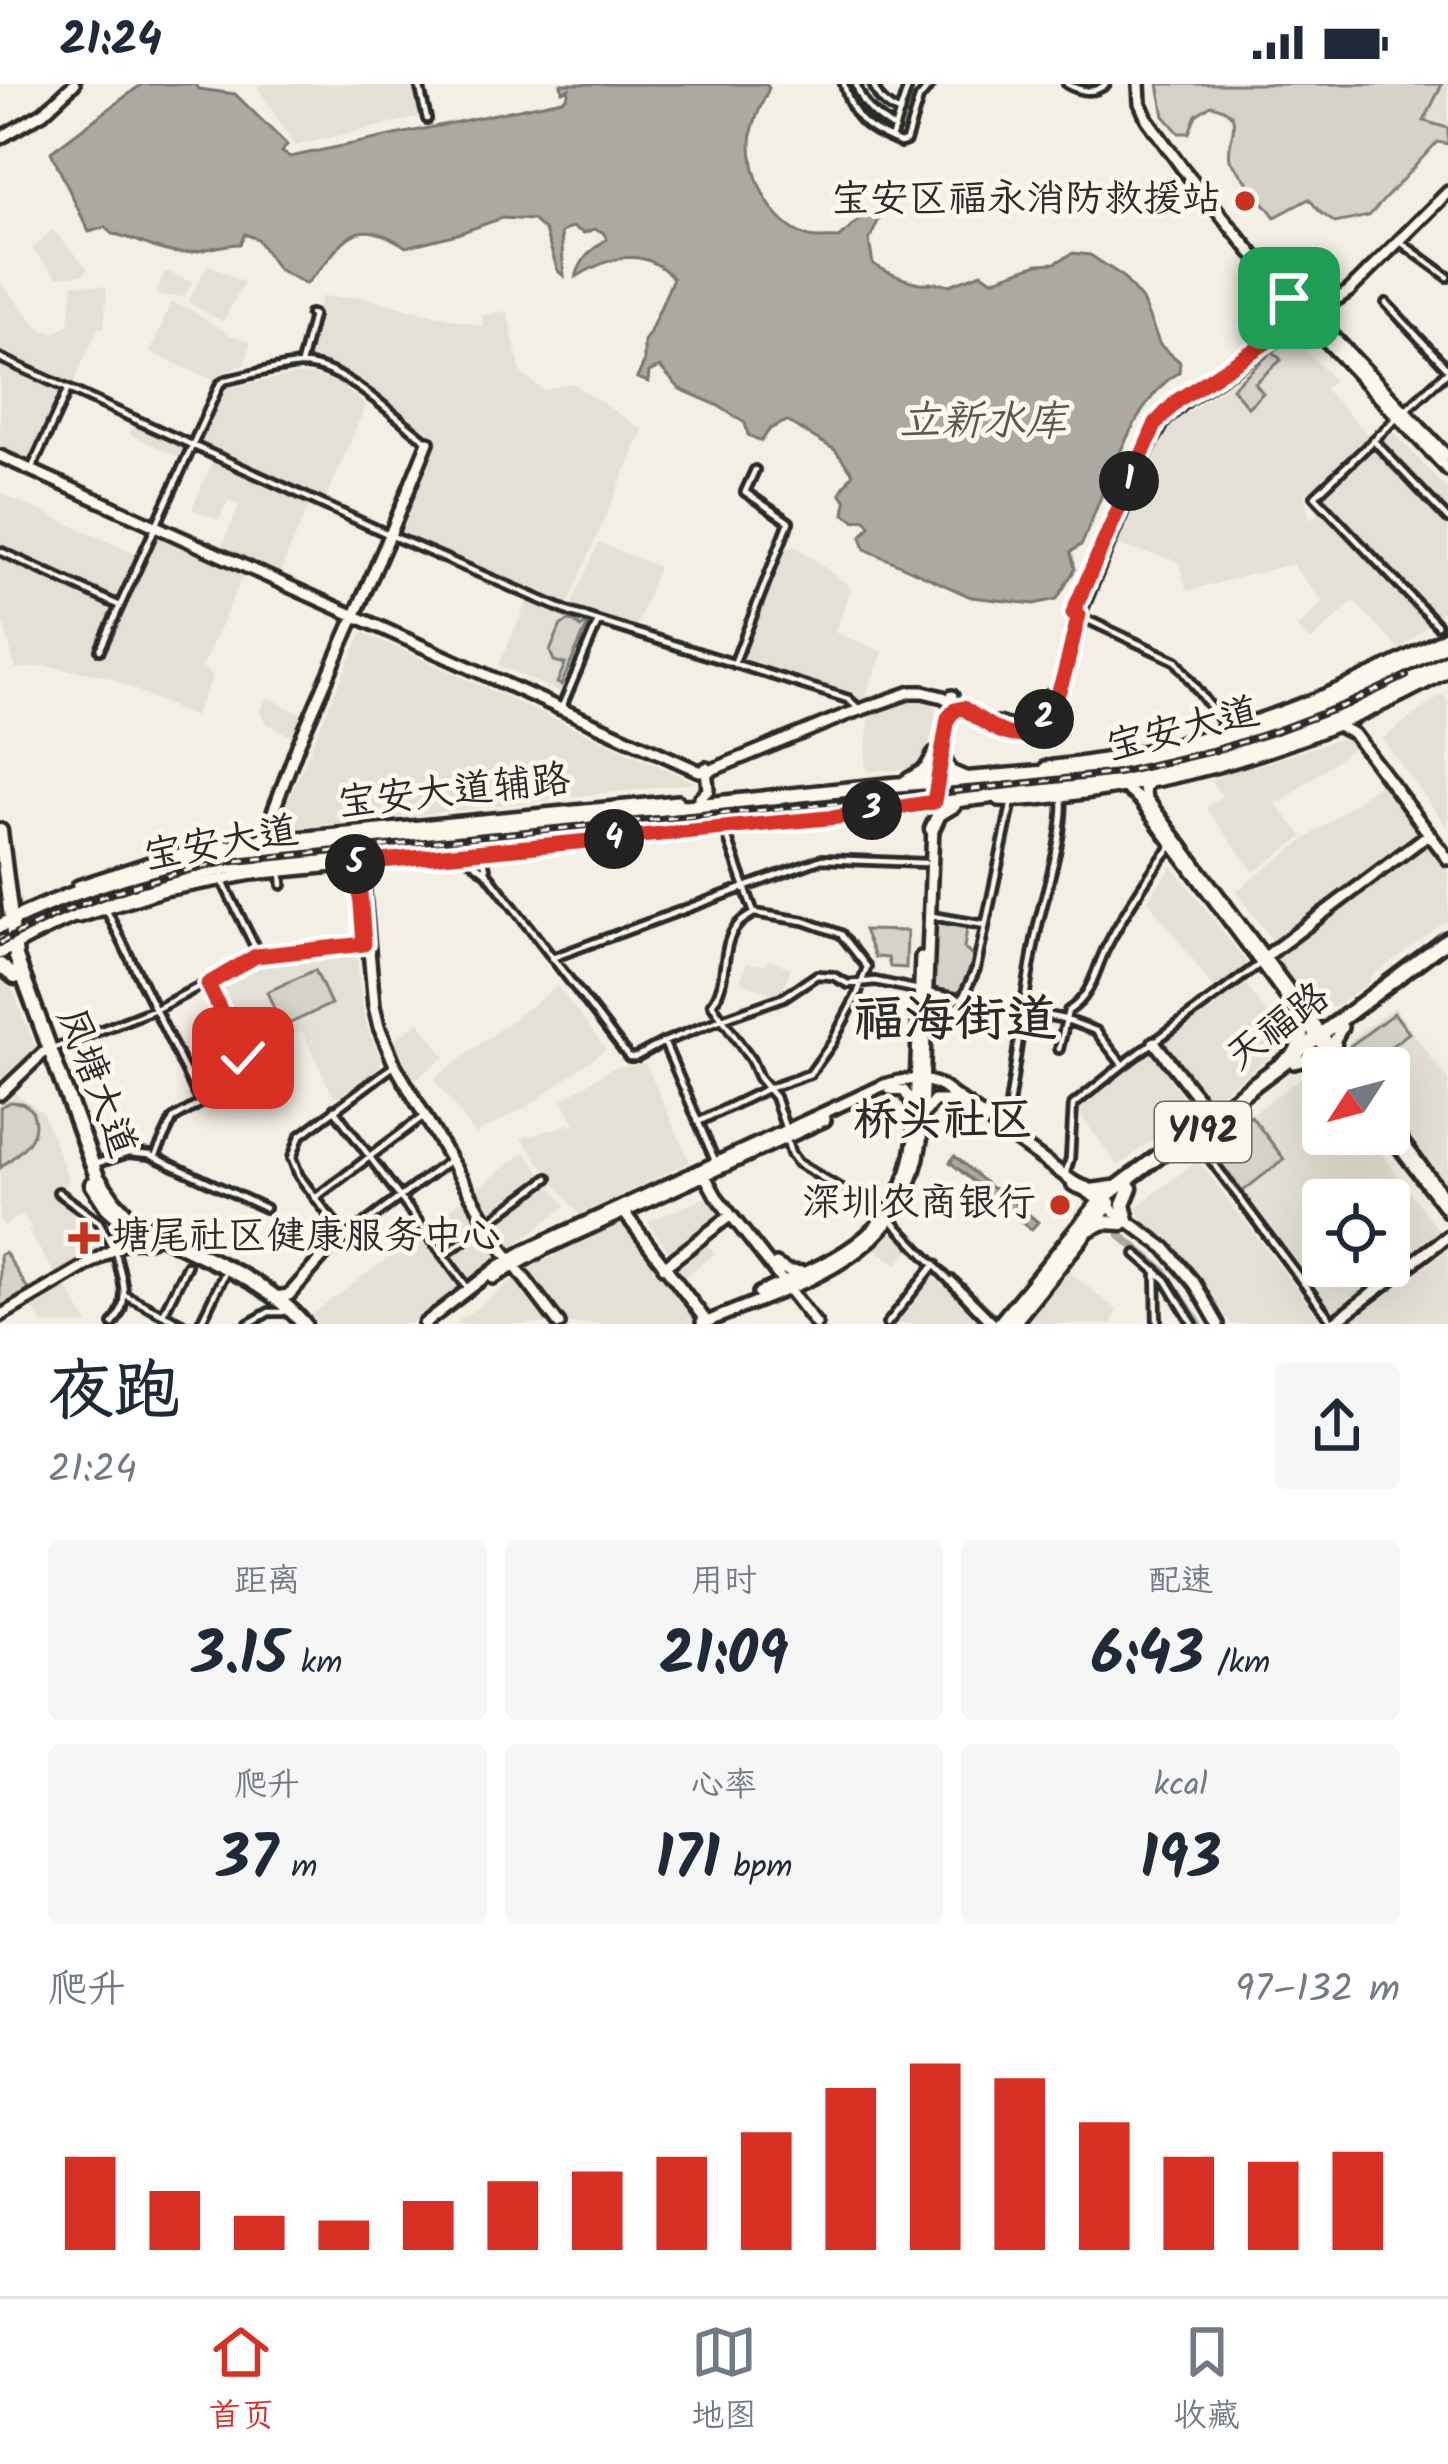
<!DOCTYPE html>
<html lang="zh">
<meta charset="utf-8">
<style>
body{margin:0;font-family:Kalam,"LXGW WenKai TC",sans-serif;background:#f6f6f7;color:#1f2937;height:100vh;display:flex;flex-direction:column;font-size:45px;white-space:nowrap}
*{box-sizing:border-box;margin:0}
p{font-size:39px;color:#747a83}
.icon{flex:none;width:66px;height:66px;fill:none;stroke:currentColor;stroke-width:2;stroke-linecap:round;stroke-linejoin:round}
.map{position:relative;height:1240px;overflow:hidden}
.panel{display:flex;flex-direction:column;background:#fff;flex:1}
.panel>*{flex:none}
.needle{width:78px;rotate:234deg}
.tools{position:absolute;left:1302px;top:963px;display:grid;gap:24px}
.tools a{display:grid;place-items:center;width:108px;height:108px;border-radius:12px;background:#fff;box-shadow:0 12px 48px #0002;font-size:60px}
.pin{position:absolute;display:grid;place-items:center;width:102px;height:102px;color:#fff;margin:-51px;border-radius:24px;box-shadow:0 6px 18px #0006}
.km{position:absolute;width:60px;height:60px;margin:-30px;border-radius:50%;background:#222;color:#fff;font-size:33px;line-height:60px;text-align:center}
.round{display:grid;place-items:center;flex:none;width:126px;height:126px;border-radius:12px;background:#f6f6f7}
.summary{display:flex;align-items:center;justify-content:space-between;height:204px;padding:0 48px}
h1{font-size:66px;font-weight:800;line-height:90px}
.stats{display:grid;grid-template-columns:repeat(3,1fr);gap:18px;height:204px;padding:12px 48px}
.stats div{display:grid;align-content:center;border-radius:12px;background:#f6f6f7;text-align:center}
.stats b{font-size:60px;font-weight:800}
.stats small{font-size:33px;font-weight:400}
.stats p{font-size:33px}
.chart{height:336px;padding:24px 48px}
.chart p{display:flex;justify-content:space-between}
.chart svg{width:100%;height:216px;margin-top:12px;stroke:#d93025;stroke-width:6}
.status{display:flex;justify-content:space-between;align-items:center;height:84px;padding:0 60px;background:#fff;direction:ltr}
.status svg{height:33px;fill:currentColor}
.tab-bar{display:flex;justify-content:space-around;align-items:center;height:168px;border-top:3px solid #e0e1e3;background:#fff;font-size:33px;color:#747a83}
.tab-bar a{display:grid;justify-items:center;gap:6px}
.tab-bar .current{color:#d93025}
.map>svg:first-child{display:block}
.built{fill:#e4e0d6;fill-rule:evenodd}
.green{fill:#d5d2c9;stroke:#807e7a;stroke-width:3}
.water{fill:#aca9a2;stroke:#787772;stroke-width:3}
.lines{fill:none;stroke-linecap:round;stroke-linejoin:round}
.river{stroke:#aca9a2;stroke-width:8}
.street-casing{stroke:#2b2b2b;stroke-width:14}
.secondary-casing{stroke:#2b2b2b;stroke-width:18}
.primary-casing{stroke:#2b2b2b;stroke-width:21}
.street{stroke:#fbf7ec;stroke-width:4.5}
.secondary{stroke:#fbf7ec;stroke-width:9}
.primary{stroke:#fbf7ec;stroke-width:12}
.rail-casing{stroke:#2b2b2b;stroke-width:8}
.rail{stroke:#fbf7ec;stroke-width:3;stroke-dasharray:9;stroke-linecap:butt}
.route-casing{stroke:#fff;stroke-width:24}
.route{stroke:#d93025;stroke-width:15}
.poi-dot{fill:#c8321e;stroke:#fbf7ec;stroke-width:4.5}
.labels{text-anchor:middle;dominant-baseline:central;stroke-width:10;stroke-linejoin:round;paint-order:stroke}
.shield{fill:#fbf7ec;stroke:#696865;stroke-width:3}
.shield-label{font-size:36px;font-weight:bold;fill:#2b2b2b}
.poi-label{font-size:39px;fill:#2b2b2b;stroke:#fbf7ec;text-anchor:end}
.street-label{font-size:39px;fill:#2b2b2b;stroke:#fbf7ec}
.water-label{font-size:42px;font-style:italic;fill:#585755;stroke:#fbf7ec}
.quarter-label{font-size:45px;font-weight:bold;fill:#2b2b2b;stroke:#fbf7ec}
.district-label{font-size:51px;font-weight:bold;fill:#2b2b2b;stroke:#fbf7ec}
</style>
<div class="status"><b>21:24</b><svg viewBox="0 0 49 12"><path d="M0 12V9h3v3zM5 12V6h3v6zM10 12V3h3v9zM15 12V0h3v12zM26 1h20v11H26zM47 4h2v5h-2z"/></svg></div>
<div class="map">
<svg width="1448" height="1240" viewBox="0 0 1448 1240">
<rect width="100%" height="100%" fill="#f3efe4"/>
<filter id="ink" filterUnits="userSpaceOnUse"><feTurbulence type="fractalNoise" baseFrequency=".00833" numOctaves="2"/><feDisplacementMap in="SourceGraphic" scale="24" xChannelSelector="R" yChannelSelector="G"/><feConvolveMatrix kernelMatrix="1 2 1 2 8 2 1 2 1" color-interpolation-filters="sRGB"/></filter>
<g filter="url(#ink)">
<path class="built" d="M263,0H415L423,32L295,62L257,3Z
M1383,0H1448V49L1396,41L1376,16Z
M53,146L88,185L82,191L57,193L32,165Z
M208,180L244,199L223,238L188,218Z
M165,187L192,198L184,213L155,211Z
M0,198L41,246L55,249L69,240L73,200L107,203L104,244H98L72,302L0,270Z
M321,213H359L483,242L482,232L507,227L521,289L544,306L572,299L643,346L567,522L399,448L432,371L434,352L362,300L340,287L307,276Z
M171,218L189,225L230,251L251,257L245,280L222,289L214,296L150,269Z
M1294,252L1334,296L1325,305L1369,352L1305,413L1310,435L1319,429L1312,421L1393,347L1448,407V523L1400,566L1354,517L1311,557L1297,544L1323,518L1292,480L1187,507L1178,477L1115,461L1162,351L1178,336Z
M0,279L62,307L31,377L0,363Z
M302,290L318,292L335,298L366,321L325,416L200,361L225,304Z
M134,339L186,363L181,374L129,350Z
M212,379L309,421L280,488L222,463L239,421L228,416L219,436L192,425Z
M0,409L147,475L160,449L244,489L202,583L213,592L194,633L106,592L47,582L16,585L0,527Z
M599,459L659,483L635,546L570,524Z
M796,462L848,501L851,506L835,548L883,568L863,618L814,598L742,575L785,465Z
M528,515L592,543L563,610L499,581Z
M362,548L696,699L274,747Z
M1442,610L1448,618V744L1382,655Z
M912,612L927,613L936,625L926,675L914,685L868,687L865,682L869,629Z
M267,613L304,631L294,654L266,639L260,628Z
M1348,652L1355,662L1280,719L1276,716L1277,721L1303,753L1254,788L1206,724L1222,712L1211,697L1249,678L1268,704L1254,683Z
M1381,699L1448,788V836L1369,894L1370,897L1335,923H1310L1270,869L1277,863L1236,807Z
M1172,782L1249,882L1216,907L1148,816Z
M353,865L357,869L361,916L366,940L381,976L379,984L339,1013L332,1010L302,947L267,963L256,973L250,972L219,904L222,898L262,875Z
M768,875L791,884L780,912L740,897L747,879L765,881Z
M0,889L6,890L37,967L0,1003Z
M1242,896L1289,958L1207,1020L1161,959Z
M557,902L606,965L527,1023L475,1050L434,995Z
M1394,923L1448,996V1109L1389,1028V984H1357L1348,972V958Z
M419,938L445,973L413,997L409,996L391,958Z
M229,958L243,988L239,994L209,1009L204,1007L195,990L220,978L214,965Z
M1149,966L1193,1026L1118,1082L1074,1022Z
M646,980L690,1078L579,1131L521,1054L575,1039L562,1016L613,983Z
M1310,987H1320L1323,992V1050H1367L1440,1148L1330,1230L1206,1064ZM1323,1116H1389V1182H1323Z
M9,1005L43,1029L69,1096L56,1116L69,1122L96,1143L97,1164L55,1190L28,1147L32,1144L22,1130L4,1142L0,1136V1014Z
M525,1068L566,1122L470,1195L429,1141Z
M1198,1076L1322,1238L1320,1240H1231L1168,1154L1146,1141L1135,1124Z
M707,1113L723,1135L673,1173L648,1138Z
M623,1138L694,1235L698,1240H568L528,1185Z
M422,1149L461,1202L410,1240H316L310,1232Z
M889,1149H899L912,1163L897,1181L874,1164Z
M704,1156L715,1170L680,1196L669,1182Z
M1448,1166V1240H1348L1448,1165Z
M1063,1183L1117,1226L1112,1240H1019Z
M932,1192L979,1234L980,1240H897Z
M515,1195L549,1240H455Z
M66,1202L88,1240H44L31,1223Z"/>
<path class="green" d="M1158,0H1442L1424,37L1448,44V60L1437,58L1369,132L1335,139L1320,128L1309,115L1275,133L1230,76C1225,52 1251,30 1211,21L1196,31L1189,49H1179L1164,32Z
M1273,267L1281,276L1255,299L1263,309L1248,323L1232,304Z
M569,537L575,538L581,544L584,541L587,542L561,601L557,599L565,580L554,577L550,567L561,541Z
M934,834L968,839L964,864L976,876L975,884L963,911L933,904Z
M864,846L907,847L906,884L890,883L888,874L875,873Z
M315,886L331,920L282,943L267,908Z
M1394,929L1409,949L1365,982L1350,962Z
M10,1018L22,1019L31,1025C45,1053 19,1068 0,1084V1023Z
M1251,1032L1284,1075L1242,1108L1209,1065Z
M5,1168L29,1207L0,1225V1171Z"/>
<path class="water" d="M142,0H194L199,5L235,10L287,61L282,68L290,73L562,16L567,13L569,5L562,7L561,0H766L769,4C763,18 754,34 752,49C746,87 770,141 809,153C817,155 830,153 839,154L866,130L879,135L869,157L873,180C887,188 904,197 921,199C932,200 939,197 950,201L982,189L992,196L1038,180L1055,179L1073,169L1090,171L1122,192L1142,216L1160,261L1180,278L1179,288C1133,315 1103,411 1082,460L1071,468L1075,485L1057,515L1034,520L971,513L865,465L861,453L870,442L865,435L856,437L844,430L846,417L840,409L853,389L835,366L787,337L770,345L761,357L748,351L745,339L717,321L680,305L660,283L649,288L648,298L637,294L644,279V257L649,250L673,194C644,161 609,173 576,193C582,173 591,166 607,155L603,148L594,145L584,149L572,143L561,149L564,192L558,187L545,147L533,136L502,134L457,150L406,163C348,124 343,165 306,200L278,185L257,155L245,150L240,160C220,160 200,169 180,169C156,168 136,153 112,150L106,143L89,148L51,68Z
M955,1072L990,1103L1000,1107L1038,1138L1031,1146L950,1078Z"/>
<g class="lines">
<path class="river" d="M1120,1151L1164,1187L1199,1240"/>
<defs>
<path id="street" d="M419,0L427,35
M844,0C853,37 868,45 900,59L906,57L919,15L931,0
M856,0C863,23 875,32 895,45
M873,0C878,15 885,22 900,29
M1067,0C1080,7 1093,11 1106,0
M891,55L909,0
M1399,157L1448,193
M1386,219L1448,285
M0,274L390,451L569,528L848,615L859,625
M301,280L313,231L310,230
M1405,327L1448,287
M1398,333L1315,412L1437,541
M1374,357L1448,435
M31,386L68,305
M0,467L120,522
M1073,529L1176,577L1227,645
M100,566L220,300L226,296C250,291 276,283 300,281C342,279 396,334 428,358
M734,580L789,438L745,408L755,386
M561,625L598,538
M725,746L754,829C748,833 741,836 737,842C719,863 730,898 712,920L751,976L759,994L775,1013L785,1043
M466,773L487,789L484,776L489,768
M281,787L282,801
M487,789L629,973H636L664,958L722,935L784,913L817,891L833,892L848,900L875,897L919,906
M106,825L201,1019
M932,832L985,841
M552,874L822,775L925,779
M926,908L1064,935L1096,947L1122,980
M962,915L976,885L1012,717
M664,958L716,1079
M1059,965L1068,927C1092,912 1094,889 1106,864C1120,837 1153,782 1173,761
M50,966L158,924L254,874L255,863L221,794
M334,1025L467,1203
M698,1038L764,1006L810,990L832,959L857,911L867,883L841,850L804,837L754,829
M1001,1041L1008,1027C1018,965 1025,903 1038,841C1046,806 1066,745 1062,712
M1194,1053L1331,1236
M786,1054L791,1070L798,1079L882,1130
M155,1073L173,1035L248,992L243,974L209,902
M98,1079L128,1069L150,1071L265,1124
M1065,1091L1070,1075L1073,1021L1123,981L1261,879
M58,1108L99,1138L111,1160
M315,1114L424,1032
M891,1136L991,1240
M343,1150L299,1092L292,1074L300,1052L395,981
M345,1154L450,1076
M451,1166L548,1094
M1136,1170L1166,1196L1193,1240
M1156,1186L1157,1240
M952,1196L995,1239
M125,1211L182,1240
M163,1230L187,1181
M113,1240C132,1216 122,1195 115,1167
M200,1240L224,1191
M248,1240L269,1228H283
M887,1240L935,1180"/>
<path id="secondary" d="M1139,0L1140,19L1147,35L1183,85L1313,243L1448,386
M0,54L43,29L74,0
M1299,216L1448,373
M0,372L699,687H709L848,630L911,608H923L943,613L1007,650H1020L1037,643L1047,632L1059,607L1082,523L1148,364L1164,336L1187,315L1349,207L1448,108
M998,639C1023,650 1040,634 1050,612
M1340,643L1354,650L1448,775
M1046,683C1187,668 1324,620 1448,551
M1149,699L1144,705L1146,714L1347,984
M1124,703L1139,715L1339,984
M699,715L708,706L706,684
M999,716C1029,718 1061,712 1091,708C1217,691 1337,649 1448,587
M934,720L952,612
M255,758L264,752L298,661L390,451L428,358
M372,778L364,788L363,798L374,922L379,943L395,981L503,1166L559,1240
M78,802L164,774L245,759L678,717
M79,833L165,806L252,790L768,740
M256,872L364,860
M1265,873L1429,750
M1154,958L1212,1032
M1336,966L1335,956L1342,943
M1293,970L1303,951L1300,936
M1294,979L1313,974L1334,984
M890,1005L904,1007L913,1020
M0,1010L43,969
M922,1032L934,1017H952
M1389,1040L1448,1118
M1389,1050L1448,1128
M705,1092L716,1112L816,1240
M623,1127L707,1238
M776,1180L788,1187L804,1188
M664,1183L731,1131
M493,1194L544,1165L825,1036
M759,1209C839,1174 901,1152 914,1055L921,873
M275,1213L289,1211L339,1154H345
M0,1232L131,1155L142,1141
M702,1238H707C802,1197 904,1177 921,1057L933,742
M424,1240L499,1182L524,1167L884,1001C904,995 922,992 941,1002L1165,1164L1195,1200L1218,1240
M1332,1240L1448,1152"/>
<path id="primary" d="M941,672L950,688L966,695
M906,698L926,686L935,671
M932,745L939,730L954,721
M0,747L16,873L97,1093L114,1117L128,1132C185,1171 258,1186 304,1240
M0,842C66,809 136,786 209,772L892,701L1077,686L1131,678L1192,663L1277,637L1365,602L1448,559
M0,868C71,828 145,799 225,784L651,742L869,727L1107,698L1200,678L1267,658L1360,622L1448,577
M0,881L15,893
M92,1100L107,1123L125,1139
M1074,1100L1091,1107L1113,1104
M1127,1136L1123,1121L1130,1104
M1091,1144L1104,1138L1122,1139
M129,1156L150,1155
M1000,1240L1103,1114L1448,855
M1012,1240L1109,1119"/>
</defs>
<use href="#street" class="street-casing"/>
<use href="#secondary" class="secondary-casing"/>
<use href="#primary" class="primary-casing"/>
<use href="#street" class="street"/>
<use href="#secondary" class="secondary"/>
<use href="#primary" class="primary"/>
<defs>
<path id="rail" d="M0,859C71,820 146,794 225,778L636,737L858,718L1118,689L1216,666L1276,647L1348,620L1406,592"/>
</defs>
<use href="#rail" class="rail-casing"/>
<use href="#rail" class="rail"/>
</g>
</g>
<g class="lines" filter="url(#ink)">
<defs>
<path id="route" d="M243,974L208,900L256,872L364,860L359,794L350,780L838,733L934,718L948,634L955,626L963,624C976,632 990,644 1005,649C1058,668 1069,562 1079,531L1073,529L1075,524L1156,339L1178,316L1288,244C1297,235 1294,225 1289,214"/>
</defs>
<use href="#route" class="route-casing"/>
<use href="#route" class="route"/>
</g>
<g class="poi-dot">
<circle cx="1245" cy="117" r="12"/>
<circle cx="1060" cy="1121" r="12"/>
<path d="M78 1136h12v12h12v12h-12v12h-12v-12h-12v-12h12z"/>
</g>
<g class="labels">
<rect class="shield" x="1155" y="1018" width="96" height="60" rx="9"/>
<g class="shield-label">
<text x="1203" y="1048">Y192</text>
</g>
<g class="poi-label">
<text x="1221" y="117">宝安区福永消防救援站</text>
<text x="1036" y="1121">深圳农商银行</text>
<text x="111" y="1154" text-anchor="start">塘尾社区健康服务中心</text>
</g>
<g class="street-label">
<text transform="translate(1183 647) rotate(-14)">宝安大道</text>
<text transform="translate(454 709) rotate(-6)">宝安大道辅路</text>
<text transform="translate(221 761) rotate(-10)">宝安大道</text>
<text transform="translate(1279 944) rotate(-37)">天福路</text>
<text transform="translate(95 999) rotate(69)">凤塘大道</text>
</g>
<g class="water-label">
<text x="983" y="338">立新水库</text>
</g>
<g class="quarter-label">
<text x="943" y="1038">桥头社区</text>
</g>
<g class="district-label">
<text x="955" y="937">福海街道</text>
</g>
</g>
</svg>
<div class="tools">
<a><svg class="needle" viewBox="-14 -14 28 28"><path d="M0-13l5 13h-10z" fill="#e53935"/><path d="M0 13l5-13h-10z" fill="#747a83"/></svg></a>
<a><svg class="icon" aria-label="locate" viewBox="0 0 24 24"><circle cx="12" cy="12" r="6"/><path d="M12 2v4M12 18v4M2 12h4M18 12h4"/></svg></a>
</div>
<div class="pin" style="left:1289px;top:214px;background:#1e9e55"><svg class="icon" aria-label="arrive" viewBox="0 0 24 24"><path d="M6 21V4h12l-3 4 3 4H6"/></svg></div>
<div class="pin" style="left:243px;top:974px;background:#d93025"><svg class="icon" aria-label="check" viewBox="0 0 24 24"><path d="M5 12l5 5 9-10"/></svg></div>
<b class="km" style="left:1129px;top:397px">1</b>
<b class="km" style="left:1044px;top:635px">2</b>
<b class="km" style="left:872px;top:726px">3</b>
<b class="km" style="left:614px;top:755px">4</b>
<b class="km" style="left:355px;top:780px">5</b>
</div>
<section class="panel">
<div class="summary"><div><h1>夜跑</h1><p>21:24</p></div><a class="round"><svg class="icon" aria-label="share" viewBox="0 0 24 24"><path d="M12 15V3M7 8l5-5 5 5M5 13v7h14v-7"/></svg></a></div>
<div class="stats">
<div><p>距离</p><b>3.15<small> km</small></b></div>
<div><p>用时</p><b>21:09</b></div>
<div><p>配速</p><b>6:43<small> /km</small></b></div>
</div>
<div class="stats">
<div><p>爬升</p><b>37<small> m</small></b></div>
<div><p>心率</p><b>171<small> bpm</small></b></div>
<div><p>kcal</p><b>193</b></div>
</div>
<div class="chart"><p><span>爬升</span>97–132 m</p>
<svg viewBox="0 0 160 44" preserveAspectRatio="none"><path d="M5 44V25M15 44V32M25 44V37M35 44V38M45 44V34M55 44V30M65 44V28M75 44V25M85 44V20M95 44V11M105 44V6M115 44V9M125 44V18M135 44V25M145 44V26M155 44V24"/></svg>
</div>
</section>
<nav class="tab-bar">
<a class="current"><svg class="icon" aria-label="home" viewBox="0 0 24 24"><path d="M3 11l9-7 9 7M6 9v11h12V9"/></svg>首页</a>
<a><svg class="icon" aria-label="map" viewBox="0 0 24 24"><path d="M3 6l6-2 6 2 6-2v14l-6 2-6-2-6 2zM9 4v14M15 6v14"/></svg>地图</a>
<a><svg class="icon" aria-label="saved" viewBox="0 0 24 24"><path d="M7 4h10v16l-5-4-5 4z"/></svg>收藏</a>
</nav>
